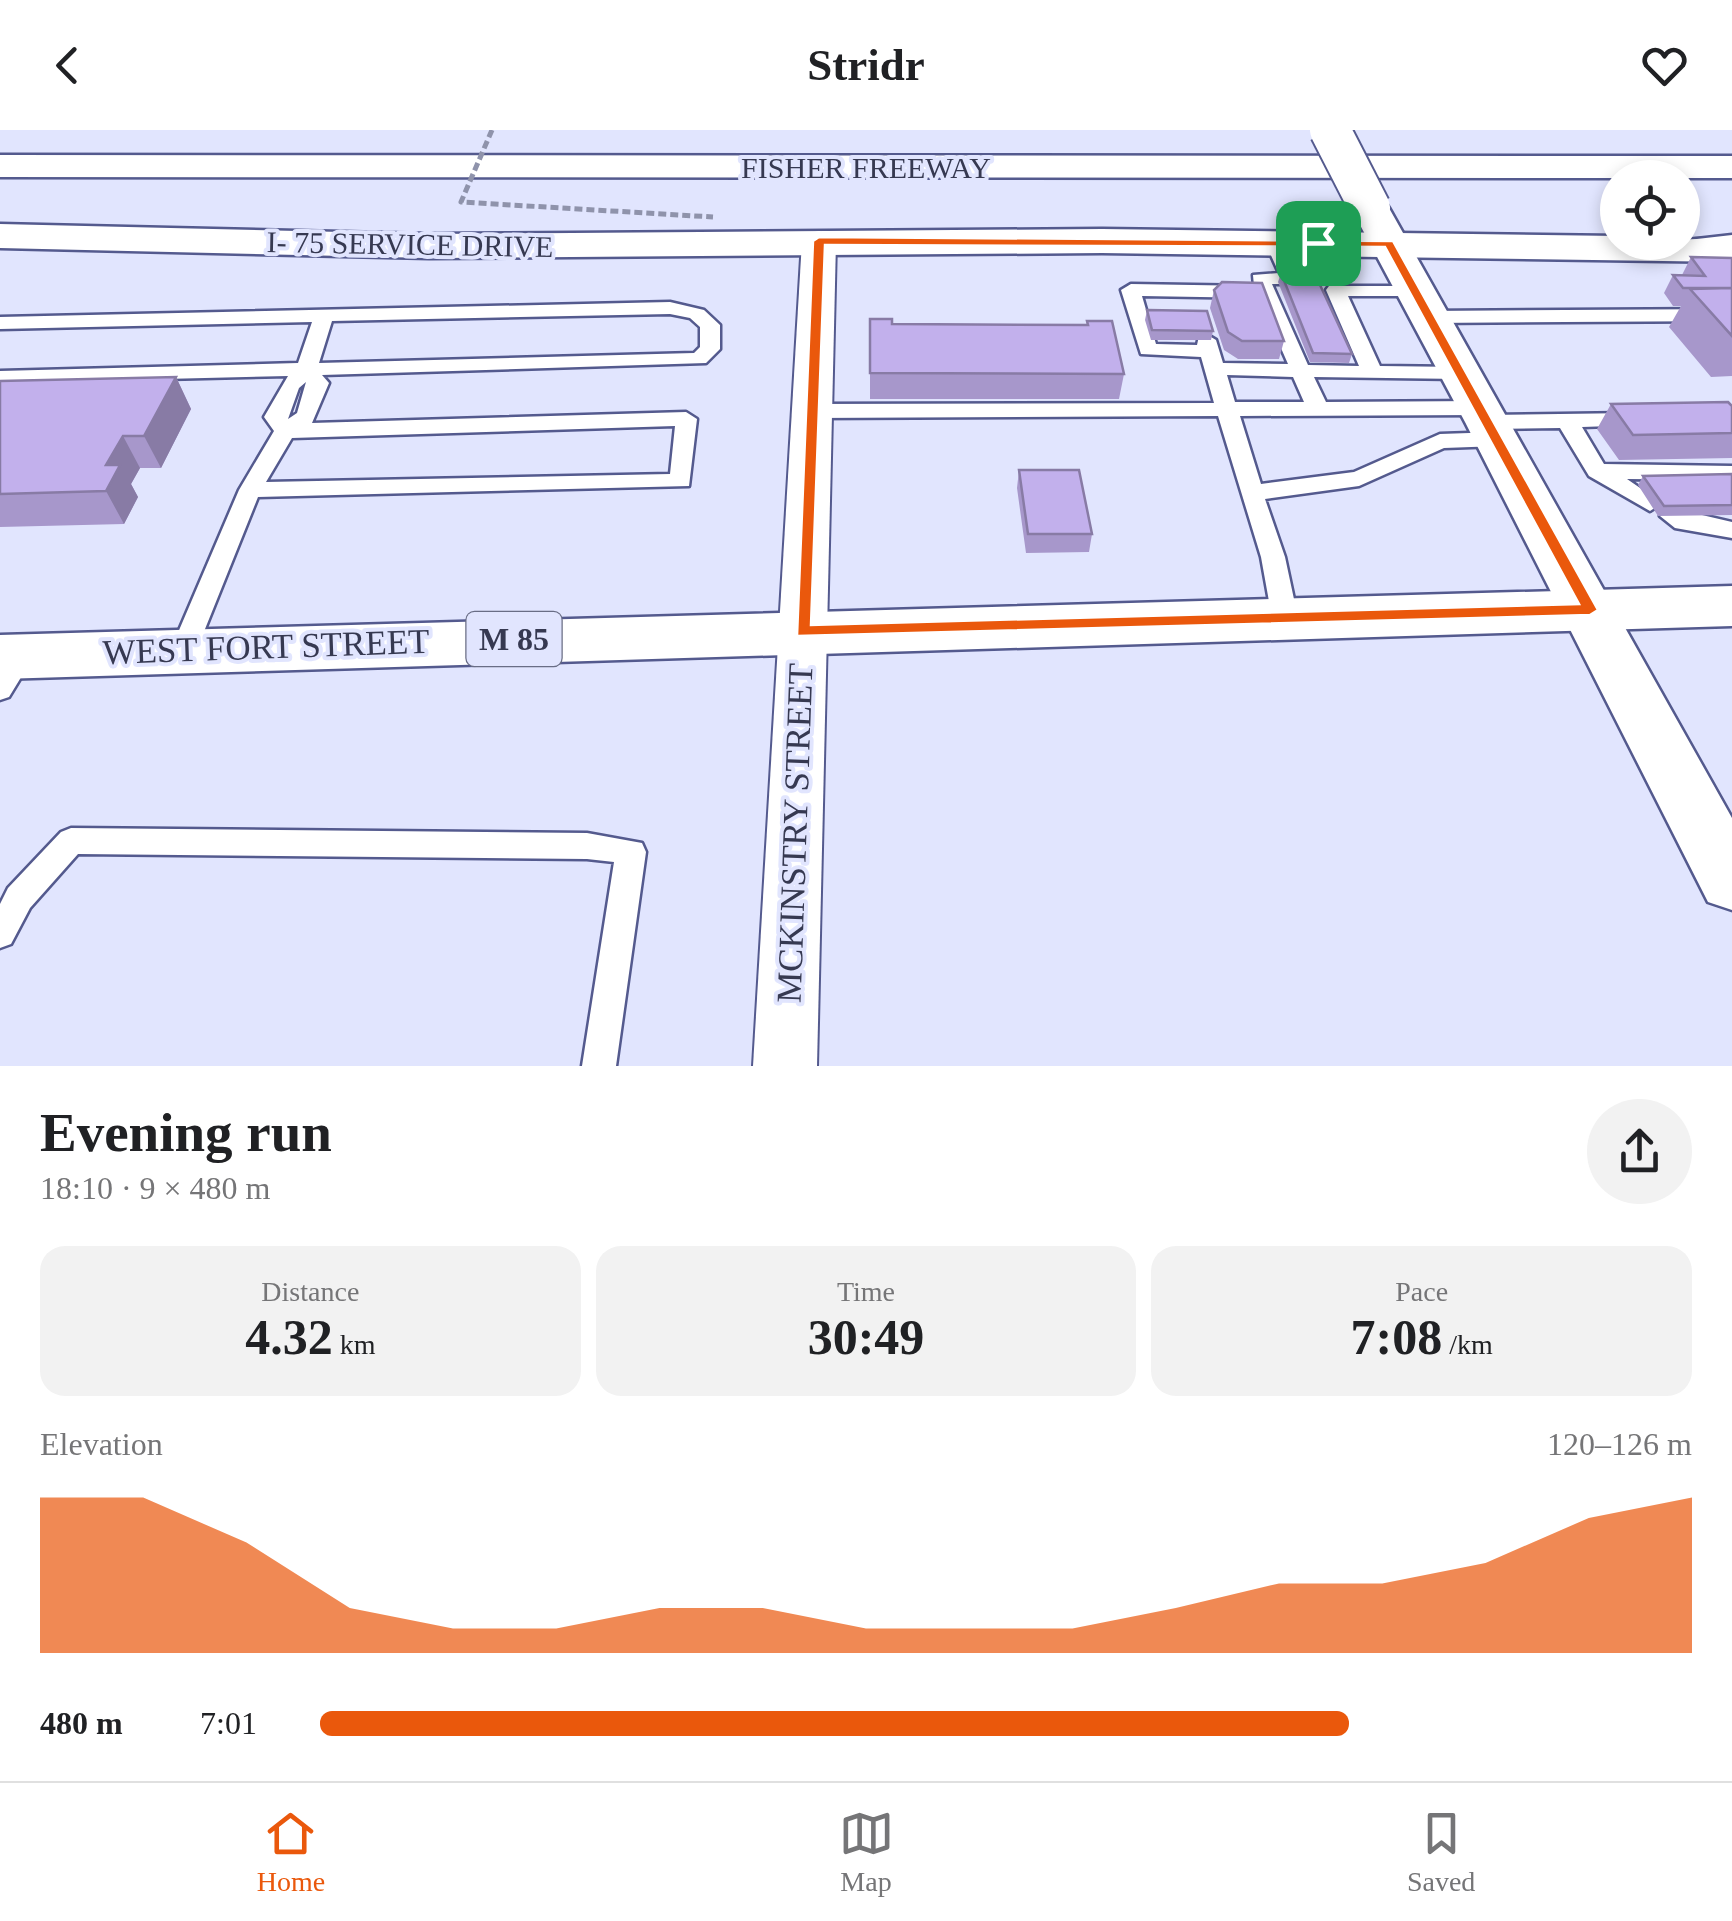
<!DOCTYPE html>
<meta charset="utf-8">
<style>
body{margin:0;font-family:"Times New Roman",serif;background:#f2f2f2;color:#202124;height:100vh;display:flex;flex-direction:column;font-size:38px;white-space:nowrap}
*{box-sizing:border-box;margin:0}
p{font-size:32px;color:#757577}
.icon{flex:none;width:55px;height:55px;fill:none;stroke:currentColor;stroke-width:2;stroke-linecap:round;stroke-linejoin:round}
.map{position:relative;height:936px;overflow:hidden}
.drawer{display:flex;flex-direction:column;background:#fff;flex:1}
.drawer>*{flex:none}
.controls{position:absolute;left:1600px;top:30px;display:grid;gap:20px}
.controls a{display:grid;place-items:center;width:100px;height:100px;border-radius:50%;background:#fff;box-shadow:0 5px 15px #0003;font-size:50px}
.pin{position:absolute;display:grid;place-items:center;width:85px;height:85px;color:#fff;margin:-42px;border-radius:20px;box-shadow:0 5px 15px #0006}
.round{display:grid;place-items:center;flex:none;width:105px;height:105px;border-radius:52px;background:#f2f2f2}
.head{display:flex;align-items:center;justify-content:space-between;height:170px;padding:0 40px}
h1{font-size:55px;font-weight:600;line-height:75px}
.metrics{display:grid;grid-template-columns:repeat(3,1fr);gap:15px;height:170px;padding:10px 40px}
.metrics div{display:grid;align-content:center;border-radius:25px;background:#f2f2f2;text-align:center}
.metrics b{font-size:50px;font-weight:600}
.metrics small{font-size:28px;font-weight:400}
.metrics p{font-size:28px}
.chart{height:280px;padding:20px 40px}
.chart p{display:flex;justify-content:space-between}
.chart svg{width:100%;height:180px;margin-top:10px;fill:#ea580c;opacity:.7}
ul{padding:0 40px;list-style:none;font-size:32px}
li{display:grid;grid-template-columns:160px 120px 1fr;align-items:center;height:75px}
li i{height:25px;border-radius:12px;background:#ea580c}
header{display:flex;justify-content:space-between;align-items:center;height:130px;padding:0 40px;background:#fff;font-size:45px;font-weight:600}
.menu{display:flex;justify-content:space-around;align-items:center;height:140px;border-top:2px solid #e0e0e0;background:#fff;font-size:28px;color:#757577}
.menu a{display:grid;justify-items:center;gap:5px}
.menu .on{color:#ea580c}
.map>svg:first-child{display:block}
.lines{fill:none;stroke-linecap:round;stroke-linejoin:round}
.service-casing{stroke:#545a8e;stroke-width:5}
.minor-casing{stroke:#545a8e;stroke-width:4}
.tertiary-casing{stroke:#545a8e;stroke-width:5}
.secondary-casing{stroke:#545a8e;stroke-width:5}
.primary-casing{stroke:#545a8e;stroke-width:5}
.motorway-casing{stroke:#545a8e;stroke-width:5}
.service{fill:#fff;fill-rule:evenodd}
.minor{fill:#fff;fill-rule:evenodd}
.tertiary{fill:#fff;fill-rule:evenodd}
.secondary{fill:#fff;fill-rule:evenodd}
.primary{fill:#fff;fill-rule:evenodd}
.motorway{fill:#fff;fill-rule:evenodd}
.secondary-bridge-casing{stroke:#545a8e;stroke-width:44;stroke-linecap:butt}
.path-bridge{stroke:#8f93ab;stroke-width:5;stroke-dasharray:8 4;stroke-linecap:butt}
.secondary-bridge{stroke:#fff;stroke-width:40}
.wall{fill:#a797cb}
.shaded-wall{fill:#887ba5}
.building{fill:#c2b0ec;stroke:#887ba5;stroke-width:2.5}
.route{fill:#ea580c;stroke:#fff;stroke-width:2.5;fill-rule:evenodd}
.labels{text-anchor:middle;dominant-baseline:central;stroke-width:8;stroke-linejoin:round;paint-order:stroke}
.far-street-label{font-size:30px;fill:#363951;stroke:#e1e5fe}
.shield{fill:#e1e5fe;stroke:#696d85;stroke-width:2.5}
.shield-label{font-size:32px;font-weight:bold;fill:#363951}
.street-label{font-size:35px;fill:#363951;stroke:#e1e5fe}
</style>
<header><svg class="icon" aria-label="back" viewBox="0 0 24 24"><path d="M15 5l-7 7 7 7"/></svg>Stridr<svg class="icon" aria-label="heart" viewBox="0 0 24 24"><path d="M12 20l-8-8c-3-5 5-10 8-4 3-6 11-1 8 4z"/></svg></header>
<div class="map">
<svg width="1732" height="936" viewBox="0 0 1732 936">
<rect width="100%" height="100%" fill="#e1e5fe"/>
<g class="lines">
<defs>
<path id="service" d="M1274,107L1283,112L1300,148L1291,154H1272L1308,235L1359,236L1326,160L1329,156H1416L1426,162L1423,166H1348L1380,236L1461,237L1471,243L1461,249L1314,247L1326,272L1480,271L1491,278L1480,285L1240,286L1261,354L1354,342L1440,304L1499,302L1510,309L1499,316L1444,318L1359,356L1265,369L1285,427L1298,488L1294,495H1276L1272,488L1261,427L1218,286L812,288L801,281L812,274L1214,273L1201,227L1141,224L1121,160L1131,154L1254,156L1253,145L1279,143L1265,112ZM1142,166L1259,168L1288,234L1223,233L1216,210L1206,204L1199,206L1197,215L1156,214ZM1227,245L1293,247L1304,272H1235Z
M670,172L704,180L720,195V219L706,233L322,245L329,253L312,293L686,282L697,289L689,356L258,367L197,519L193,526H175L171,519L239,360L274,301L264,287L288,246L0,253V241L298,233L312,192L0,199V187ZM670,184L690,188L700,197V217L694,223L319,233L332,191ZM306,252L297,283L288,289L299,258ZM675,296L670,344L266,352L292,308Z
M1732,179V191L1429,193L1419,187L1429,181Z
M1632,283L1640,285L1643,290L1640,295L1582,297L1604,334L1732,336V350L1627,349L1662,373L1650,381L1589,346L1560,298L1489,299L1478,292L1489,285Z
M1672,378L1732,392V408L1675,398L1660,386Z
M21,516L30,519L34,526L9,567L0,570V538L12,519Z
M71,698L587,703L642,713L646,722L616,936H582L614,732L587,729L78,724L30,778L11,814L0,818V774L8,758L61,702Z"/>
<path id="minor" d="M819,101L831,104L836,111L817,936H753L802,111L807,104Z"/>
<path id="tertiary" d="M0,94L429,104L1102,99L1618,106V112L1732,108V132L1102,123L429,128L0,118Z"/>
<path id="secondary" d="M1370,66L1384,70L1389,78L1732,688V780L1708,772L1465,292L1351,78L1356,70Z"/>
<path id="primary" d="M1732,456V496L0,549V505Z"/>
<path id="motorway" d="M0,25L1732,26V48L0,47Z
M1732,105V129L1702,131L1688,128L1682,119L1688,110Z"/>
</defs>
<use href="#service" class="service-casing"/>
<use href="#minor" class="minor-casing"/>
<use href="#tertiary" class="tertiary-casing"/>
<use href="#secondary" class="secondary-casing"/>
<use href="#primary" class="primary-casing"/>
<use href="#motorway" class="motorway-casing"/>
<use href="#service" class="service"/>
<use href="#minor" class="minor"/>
<use href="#tertiary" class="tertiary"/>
<use href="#secondary" class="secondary"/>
<use href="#primary" class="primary"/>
<use href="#motorway" class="motorway"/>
<defs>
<path id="secondary-bridge" d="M1330,0L1370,78"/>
</defs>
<use href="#secondary-bridge" class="secondary-bridge-casing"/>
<path class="path-bridge" d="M492,0L461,72L713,87"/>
<use href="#secondary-bridge" class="secondary-bridge"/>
</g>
<path class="wall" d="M1691,127L1732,128V246L1711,247L1669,197L1681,176H1673L1664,163L1673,145H1682Z
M1281,143L1352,224L1349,233L1310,232L1278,152Z
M1214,160L1284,211L1279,229H1238L1224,220L1210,178Z
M1147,180L1213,201L1211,210H1151L1145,190Z
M870,189L892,194L1087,195V191L1124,244L1119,269H870Z
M176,247L191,279L161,338H140L131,354L138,367L124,394L0,397V251Z
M1611,274L1732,303V328L1619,330L1597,299Z
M1019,340L1092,404L1089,422L1026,423L1017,358Z
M1732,344V385L1658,386L1638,355L1643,346Z"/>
<path class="shaded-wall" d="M176,247L191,279L161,338L144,306Z
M123,306L140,338L131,354L138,367L124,394L106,361V335Z"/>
<path class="building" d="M1691,127L1732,128V158H1683L1673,145L1705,146Z
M1314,142L1352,224L1313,223L1281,143Z
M1222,152L1262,153L1284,211H1242L1228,202L1214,160Z
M1732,158V206L1690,159Z
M1147,180L1207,181L1213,201L1152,200Z
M870,189H892V194L1088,195L1087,191H1112L1124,244L870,243Z
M176,247L144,306H123L106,335H120L106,361L0,364V251Z
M1728,272L1732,276V303L1633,305L1611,274Z
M1019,340H1079L1092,404H1028Z
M1732,344V375L1664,376L1643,346Z"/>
<path class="route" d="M819,107L1393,111L1598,480L1590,485L797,506L813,111ZM825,115L1385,117L1579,474L811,495Z"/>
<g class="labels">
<g class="far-street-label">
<text x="866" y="37">FISHER FREEWAY</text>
<text transform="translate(410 114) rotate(1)">I- 75 SERVICE DRIVE</text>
</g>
<rect class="shield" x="466.5" y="482" width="95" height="54" rx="8"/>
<g class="shield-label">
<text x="514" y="509">M 85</text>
</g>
<g class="street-label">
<text transform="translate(266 517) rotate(-2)">WEST FORT STREET</text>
<text transform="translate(795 703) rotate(-88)">MCKINSTRY STREET</text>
</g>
</g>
</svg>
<div class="controls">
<a><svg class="icon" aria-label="locate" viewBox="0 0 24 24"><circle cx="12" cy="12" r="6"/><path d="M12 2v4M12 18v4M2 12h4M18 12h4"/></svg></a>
</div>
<div class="pin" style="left:1318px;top:113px;background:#1e9e55"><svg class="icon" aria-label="arrive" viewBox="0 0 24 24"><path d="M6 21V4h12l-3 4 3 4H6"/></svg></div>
</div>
<section class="drawer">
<div class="head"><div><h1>Evening run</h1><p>18:10 · 9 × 480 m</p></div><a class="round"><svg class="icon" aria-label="share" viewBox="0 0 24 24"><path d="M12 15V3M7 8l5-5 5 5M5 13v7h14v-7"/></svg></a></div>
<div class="metrics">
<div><p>Distance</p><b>4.32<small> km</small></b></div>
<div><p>Time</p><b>30:49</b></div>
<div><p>Pace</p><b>7:08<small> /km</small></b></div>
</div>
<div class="chart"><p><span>Elevation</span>120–126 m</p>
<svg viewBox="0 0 160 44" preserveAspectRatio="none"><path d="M0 44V6L10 6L20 17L30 33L40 38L50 38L60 33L70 33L80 38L90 38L100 38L110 33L120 27L130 27L140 22L150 11L160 6V44z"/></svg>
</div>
<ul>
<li><b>480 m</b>7:01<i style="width:75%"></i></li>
</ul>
</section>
<nav class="menu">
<a class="on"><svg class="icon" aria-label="home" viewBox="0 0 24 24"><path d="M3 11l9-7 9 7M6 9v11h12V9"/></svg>Home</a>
<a><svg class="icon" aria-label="map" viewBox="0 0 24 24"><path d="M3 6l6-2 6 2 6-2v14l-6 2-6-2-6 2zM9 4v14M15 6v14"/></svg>Map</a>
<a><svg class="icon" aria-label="saved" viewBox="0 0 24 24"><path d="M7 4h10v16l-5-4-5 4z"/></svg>Saved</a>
</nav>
